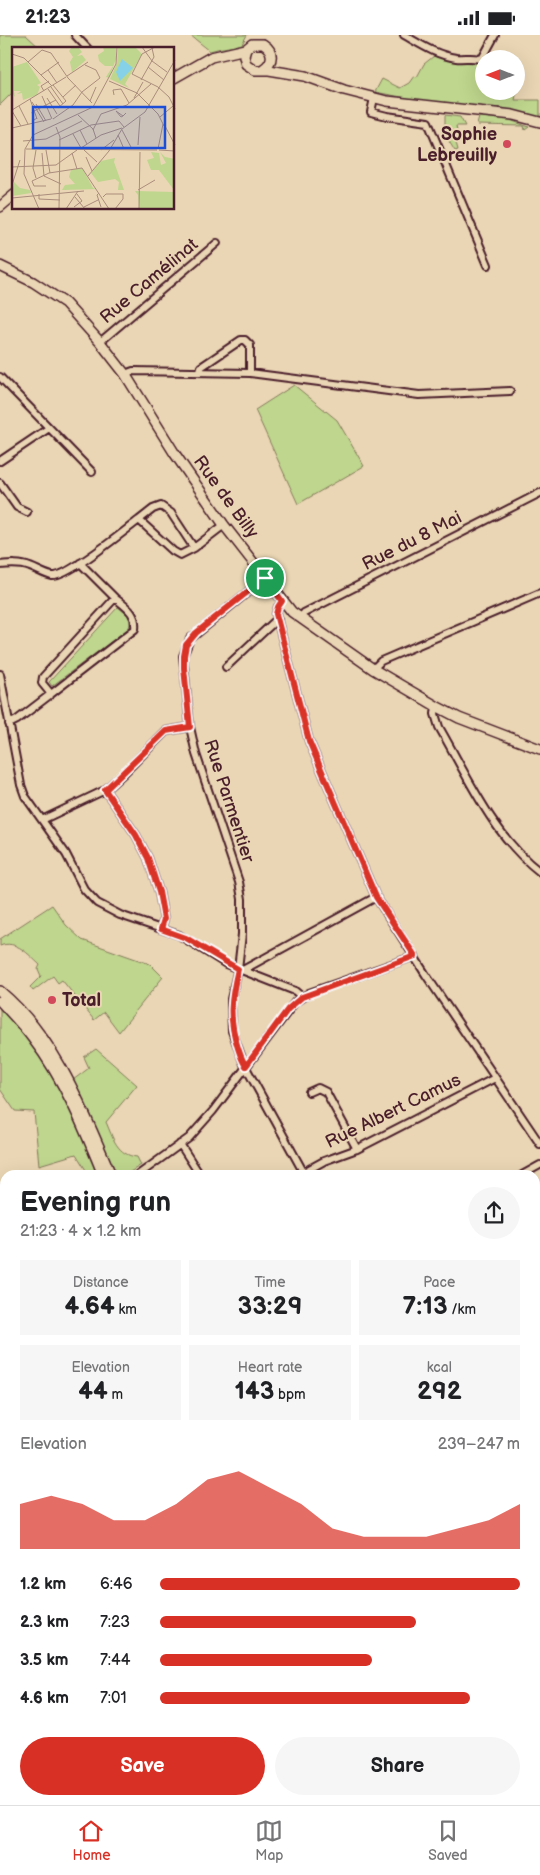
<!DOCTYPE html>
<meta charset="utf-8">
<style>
body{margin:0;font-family:"Balsamiq Sans",sans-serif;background:#f6f6f6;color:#202124;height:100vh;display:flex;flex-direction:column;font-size:19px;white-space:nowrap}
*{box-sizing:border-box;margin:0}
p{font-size:16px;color:#757577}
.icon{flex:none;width:28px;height:28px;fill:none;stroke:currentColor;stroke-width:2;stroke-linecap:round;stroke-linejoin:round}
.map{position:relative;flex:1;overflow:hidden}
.drawer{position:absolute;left:0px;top:1135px;width:540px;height:635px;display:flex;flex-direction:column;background:#fff;border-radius:15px 15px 0 0;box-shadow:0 5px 20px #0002}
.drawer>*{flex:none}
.needle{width:32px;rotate:270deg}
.fabs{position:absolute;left:475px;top:15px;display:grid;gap:10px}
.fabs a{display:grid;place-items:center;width:50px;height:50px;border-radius:50%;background:#fff;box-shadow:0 5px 20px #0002;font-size:25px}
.pin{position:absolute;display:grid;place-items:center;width:42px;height:42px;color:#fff;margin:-21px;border:2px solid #fff;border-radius:50%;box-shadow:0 1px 5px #0007}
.round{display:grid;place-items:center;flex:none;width:52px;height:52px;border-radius:26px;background:#f6f6f6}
.head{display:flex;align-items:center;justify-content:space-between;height:85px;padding:0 20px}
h1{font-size:28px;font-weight:800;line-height:38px}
.stats{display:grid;grid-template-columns:repeat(3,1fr);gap:8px;height:85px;padding:5px 20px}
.stats div{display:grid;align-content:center;border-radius:0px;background:#f6f6f6;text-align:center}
.stats b{font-size:25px;font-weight:800}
.stats small{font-size:14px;font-weight:400}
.stats p{font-size:14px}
.chart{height:140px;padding:10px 20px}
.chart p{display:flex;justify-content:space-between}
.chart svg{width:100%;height:90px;margin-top:5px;fill:#d93025;opacity:.7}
.button{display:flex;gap:10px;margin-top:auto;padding:10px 20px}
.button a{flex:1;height:58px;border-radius:30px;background:#d93025;color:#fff;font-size:20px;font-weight:800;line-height:58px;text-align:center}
.button a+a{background:#f6f6f6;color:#202124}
ul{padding:0 20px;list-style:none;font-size:16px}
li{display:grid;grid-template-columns:80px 60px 1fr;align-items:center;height:38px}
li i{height:12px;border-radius:6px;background:#d93025}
.status{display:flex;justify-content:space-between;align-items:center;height:35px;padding:0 25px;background:#fff;direction:ltr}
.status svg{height:14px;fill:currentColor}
.tabs{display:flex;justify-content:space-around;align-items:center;height:70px;border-top:1px solid #e0e0e0;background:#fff;font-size:14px;color:#757577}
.tabs a{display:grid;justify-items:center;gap:2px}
.tabs .selected{color:#d93025}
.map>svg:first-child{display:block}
.green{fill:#bed68d;stroke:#847a5c}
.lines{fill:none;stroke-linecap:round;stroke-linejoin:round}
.minor-casing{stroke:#4a1f2b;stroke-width:10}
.tertiary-casing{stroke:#4a1f2b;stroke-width:12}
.secondary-casing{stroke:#4a1f2b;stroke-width:12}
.minor{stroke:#ead6b4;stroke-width:6}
.tertiary{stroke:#ead6b4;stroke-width:9}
.secondary{stroke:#ead6b4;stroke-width:9}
.route-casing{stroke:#fff;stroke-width:10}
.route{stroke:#d93025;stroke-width:6}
.poi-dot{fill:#d1495b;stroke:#ead6b4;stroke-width:2}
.labels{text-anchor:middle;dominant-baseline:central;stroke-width:4;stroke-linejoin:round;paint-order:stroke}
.poi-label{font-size:18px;font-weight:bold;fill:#4a1f2b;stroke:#ead6b4;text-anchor:end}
.street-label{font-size:18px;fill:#4a1f2b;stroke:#ead6b4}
.inset-road{fill:none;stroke:#aa8d7d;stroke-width:1}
.view{fill:#1d4ed8;fill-opacity:0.15;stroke:#1d4ed8;stroke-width:2.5}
.inset-edge{fill:none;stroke:#4a1f2b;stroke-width:2.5}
</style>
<div class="status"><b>21:23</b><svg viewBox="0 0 49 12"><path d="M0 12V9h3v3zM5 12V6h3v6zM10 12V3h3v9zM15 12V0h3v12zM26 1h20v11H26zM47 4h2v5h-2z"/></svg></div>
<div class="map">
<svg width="540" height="1770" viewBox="0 0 540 1770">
<rect width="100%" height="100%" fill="#ead6b4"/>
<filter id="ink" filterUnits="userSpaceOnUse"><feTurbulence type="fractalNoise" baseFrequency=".02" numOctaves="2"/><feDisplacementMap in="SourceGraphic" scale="10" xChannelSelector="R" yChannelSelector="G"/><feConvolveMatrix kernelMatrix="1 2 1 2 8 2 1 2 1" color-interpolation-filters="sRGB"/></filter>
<g filter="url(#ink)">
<path class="green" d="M0,0H26L41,14H14V56L0,70Z
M190,0H247L242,9C232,13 220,12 210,16Z
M434,21L457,27L477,28L484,32V56H516V51H518L515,65H540V84L503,73L439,69L375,57L382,44L400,53L409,48L414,41L417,42L424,29Z
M445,80L460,82L465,91H456L457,96L454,100L458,115L455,116L445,100L448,98L445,93Z
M479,82L507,84L529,92L525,95L524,91L477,90Z
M294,350L337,385L364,431L298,469L255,375Z
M118,572L131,583L129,593L52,651L49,647Z
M52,870L66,890L82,905L150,929L163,942L119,997L104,977L94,985L62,945L58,948L53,941L33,956L30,952L41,941L38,934L40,930C29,920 16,904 0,911V904Z
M0,970L42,1022L72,1075L94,1129L95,1140H89L76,1119L39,1130L34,1077L15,1076L0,1054Z
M96,1014L137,1050L106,1087C113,1103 117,1120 137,1122L141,1130L127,1139H119L114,1133L73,1045L89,1033L84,1022Z
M384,1765H437V1770H387Z"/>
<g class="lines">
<defs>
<path id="minor" d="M75,0L88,14
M404,0C420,9 436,20 456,23C465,24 475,21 484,25
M482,24L495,0
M374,63L371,77L387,81L428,87L488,230
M100,307L217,208
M200,336L201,332L241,305H245L250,310V338
M125,339L133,336L250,338L419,360L510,356
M0,342L92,437
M0,426L49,393
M0,448L17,472L27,477
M194,513L171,478L161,471L153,474L139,485L173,516L180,520L194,513L224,490
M80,528L115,563L43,642L42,648L51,659L135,594C137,578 126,572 115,563
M0,530C10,529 21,528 30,532C38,535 44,539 52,541C67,543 124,496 139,485
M265,543L190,604L183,621L190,692L196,719L239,847L242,864V899L238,934L231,964L232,996L244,1029L305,1140
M283,566L278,572L276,579L309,706L376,862L426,940L540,1109
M300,583L304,578L540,458
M226,632L274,587L278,585
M373,634L381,626L540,558
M0,639L21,750L25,761L66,819L84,854L97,868L120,880L179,900L226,929L295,956L302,962
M436,671L435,679L439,692C468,742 493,801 540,837
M9,689L17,685L51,659
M105,755L136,800L148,823L159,857L164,884L161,894
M42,785L105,755L124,738L166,696L190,692
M243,935L376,862
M309,1057L318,1053L326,1057L357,1114
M180,1109L200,1140
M304,1137L324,1126L357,1114L495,1043
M138,1140L189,1103L213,1076L295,967L309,958L415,921
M522,1140L540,1130
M0,1299L5,1306
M0,1425L5,1430
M535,1432L540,1433
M0,1451L5,1448
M0,1500L5,1497
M535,1514H540
M0,1546L5,1544
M0,1596L5,1593
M0,1646L5,1644
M0,1661L5,1671
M0,1699L5,1696
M0,1743L5,1740
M217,1765V1770
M441,1765V1770
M55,1770L65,1765
M139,1770L151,1765
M318,1770L319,1765"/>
<path id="tertiary" d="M263,34C274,27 274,16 263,9H252L246,14L244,21L246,29L255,35H269L305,41L344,55L387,66L513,80L540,87
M174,43L211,22L246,14
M0,172L14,160
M0,231L33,247L65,268L100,307L125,339L175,419L224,490L292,577L373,634L436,671L459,683L540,714
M0,1233L5,1231"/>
<path id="secondary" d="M0,956C56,1003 83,1074 111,1140
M0,966C12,979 23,990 33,1004C64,1044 84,1093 103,1140
M368,1765L371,1770
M379,1765L382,1770"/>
</defs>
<use href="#minor" class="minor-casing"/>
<use href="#tertiary" class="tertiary-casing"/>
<use href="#secondary" class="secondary-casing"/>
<use href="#minor" class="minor"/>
<use href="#tertiary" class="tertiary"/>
<use href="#secondary" class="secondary"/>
</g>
</g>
<g class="lines" filter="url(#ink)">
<defs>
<path id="route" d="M265,543L282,566L278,572L276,579L309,706L376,862L415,921L302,962L288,974L246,1031C242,1026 240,1019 238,1013C228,983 231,964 238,934L186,903L161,894L164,884L159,857L148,823L136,800L105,755L166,696L190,692L184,633V621L186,610L196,598Z"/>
</defs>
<use href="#route" class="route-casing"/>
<use href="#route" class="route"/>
</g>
<g class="poi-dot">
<circle cx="507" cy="109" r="5"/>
<circle cx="52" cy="965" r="5"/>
</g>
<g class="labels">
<g class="poi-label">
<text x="497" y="99">Sophie<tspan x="497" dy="21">Lebreuilly</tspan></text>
<text x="62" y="965" text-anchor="start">Total</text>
</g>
<g class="street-label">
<text transform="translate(149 246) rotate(-40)">Rue Camélinat</text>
<text transform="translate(226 462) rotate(54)">Rue de Billy</text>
<text transform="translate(412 506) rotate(-27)">Rue du 8 Mai</text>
<text transform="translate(229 766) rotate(72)">Rue Parmentier</text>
<text transform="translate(393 1076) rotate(-26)">Rue Albert Camus</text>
</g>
</g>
<g transform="translate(12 12)">
<rect width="162" height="162" fill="#ead6b4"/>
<path d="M60,0H66L70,5L65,9L70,8L74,13L60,25L58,15L61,10L57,4ZM91,0H104V12L97,31L94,30L101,19H93L87,14L86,8L92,4ZM106,0H123L130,7L113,37L117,41L98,32L105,16ZM15,15L29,36L25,38L28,40L25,48L11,53L10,46L5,47L9,44H2L3,50L0,46V20ZM139,105L147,106L149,118L154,116L148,105L153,110L163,112L162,143L147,123H139L135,113L142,111ZM103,111L102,115L112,143H106L107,135L103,132L86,135L79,126L89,114ZM70,121L81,141L85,142L50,143L53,138L63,137L57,130L59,123ZM2,135L8,141L18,143L19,146L0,149ZM123,144L162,145V154L159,155L162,154V160L158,162H127L126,148Z" fill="#bed68d"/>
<path d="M110,12L121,21L108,34L104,25Z" fill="#86d1e7"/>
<path class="inset-road" d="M130,0L140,14M143,0L130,7L120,27L146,40L157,50L163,62M0,7L12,11L40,39M140,14L155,25M16,15L30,3L39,6L56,31L80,56M73,18L84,23L88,31M136,20L152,33M36,23L45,36M29,28L47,15M55,29L76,15M129,33L142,10L140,1M97,34L125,46L146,67L152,79M41,38L54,54L46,61M39,40L51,57M36,42L48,59M32,44L29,39L37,34M102,48L101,43L109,42L117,56M30,49L40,72M51,50L64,38M35,51L45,67M122,51L131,35M18,52L25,72M78,54L84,40M20,55L32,75M24,57L34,74M7,59L16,77M0,63L54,30M0,64L9,79M66,68L81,82L84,91M111,69L109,70L104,64L111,69L114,66M148,70L161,59M25,71L22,73L20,65L44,53M41,72L61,58L70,45L88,31M153,79L163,98M44,80L48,90L47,162M0,81L39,72M68,83L75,97M81,83L89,67L115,58L139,37M110,83L120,102M61,87L69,101M106,88L112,102M47,93L79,78L107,74L112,80M11,94L34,92L70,74M126,98L128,70M69,101L89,88L110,81M13,102L21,88L81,60L104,17L105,0M13,102L12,127L27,162M14,102L145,103M146,102L151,77M24,103L21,121L24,131M34,103L38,126M72,103L85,115M89,103L102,93M147,103L163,104M30,106L32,129L49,137M60,106L65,122M74,110L80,124M0,120L44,118L65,103M76,129L97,104L110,82L133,65L163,13M0,138L8,113M34,139H22L20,134L37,126L70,121L97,162M126,143L143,133M87,146L85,148L89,160M27,147V152L48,153M63,150L73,162M91,150L94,147H111V152L103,162M0,151L72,144M62,160L70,154L65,147M72,160L86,153M54,162L66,144M127,162L128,105"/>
<path class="view" d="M21,60H153V101H21Z"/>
<rect width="162" height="162" class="inset-edge"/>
</g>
</svg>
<div class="fabs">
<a><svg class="needle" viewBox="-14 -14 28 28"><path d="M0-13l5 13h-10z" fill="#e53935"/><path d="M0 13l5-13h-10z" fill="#757577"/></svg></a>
</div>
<div class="pin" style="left:265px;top:543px;background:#1e9e55"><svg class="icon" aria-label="arrive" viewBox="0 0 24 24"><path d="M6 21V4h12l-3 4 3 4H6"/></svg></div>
<section class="drawer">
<div class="head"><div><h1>Evening run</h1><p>21:23 · 4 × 1.2 km</p></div><a class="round"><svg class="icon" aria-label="share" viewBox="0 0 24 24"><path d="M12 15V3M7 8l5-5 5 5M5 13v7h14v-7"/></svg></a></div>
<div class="stats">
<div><p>Distance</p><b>4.64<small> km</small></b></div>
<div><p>Time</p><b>33:29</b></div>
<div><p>Pace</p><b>7:13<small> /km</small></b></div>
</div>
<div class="stats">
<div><p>Elevation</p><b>44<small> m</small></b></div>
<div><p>Heart rate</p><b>143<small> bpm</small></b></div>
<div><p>kcal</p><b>292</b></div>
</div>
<div class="chart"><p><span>Elevation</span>239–247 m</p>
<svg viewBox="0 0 160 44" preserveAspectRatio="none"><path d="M0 44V22L10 18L20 22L30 30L40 30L50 22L60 10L70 6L80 14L90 22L100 34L110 38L120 38L130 38L140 34L150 30L160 22V44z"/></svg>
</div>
<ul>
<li><b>1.2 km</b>6:46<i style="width:100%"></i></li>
<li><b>2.3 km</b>7:23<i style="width:71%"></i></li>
<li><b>3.5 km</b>7:44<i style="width:59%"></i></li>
<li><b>4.6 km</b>7:01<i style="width:86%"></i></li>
</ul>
<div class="button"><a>Save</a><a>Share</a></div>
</section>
</div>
<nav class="tabs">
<a class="selected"><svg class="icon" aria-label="home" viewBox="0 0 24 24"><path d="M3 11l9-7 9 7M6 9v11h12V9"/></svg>Home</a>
<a><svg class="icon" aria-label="map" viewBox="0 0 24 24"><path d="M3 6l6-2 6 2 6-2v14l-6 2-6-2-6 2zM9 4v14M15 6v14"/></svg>Map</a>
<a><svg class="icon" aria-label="saved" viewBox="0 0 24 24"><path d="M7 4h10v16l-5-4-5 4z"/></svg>Saved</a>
</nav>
